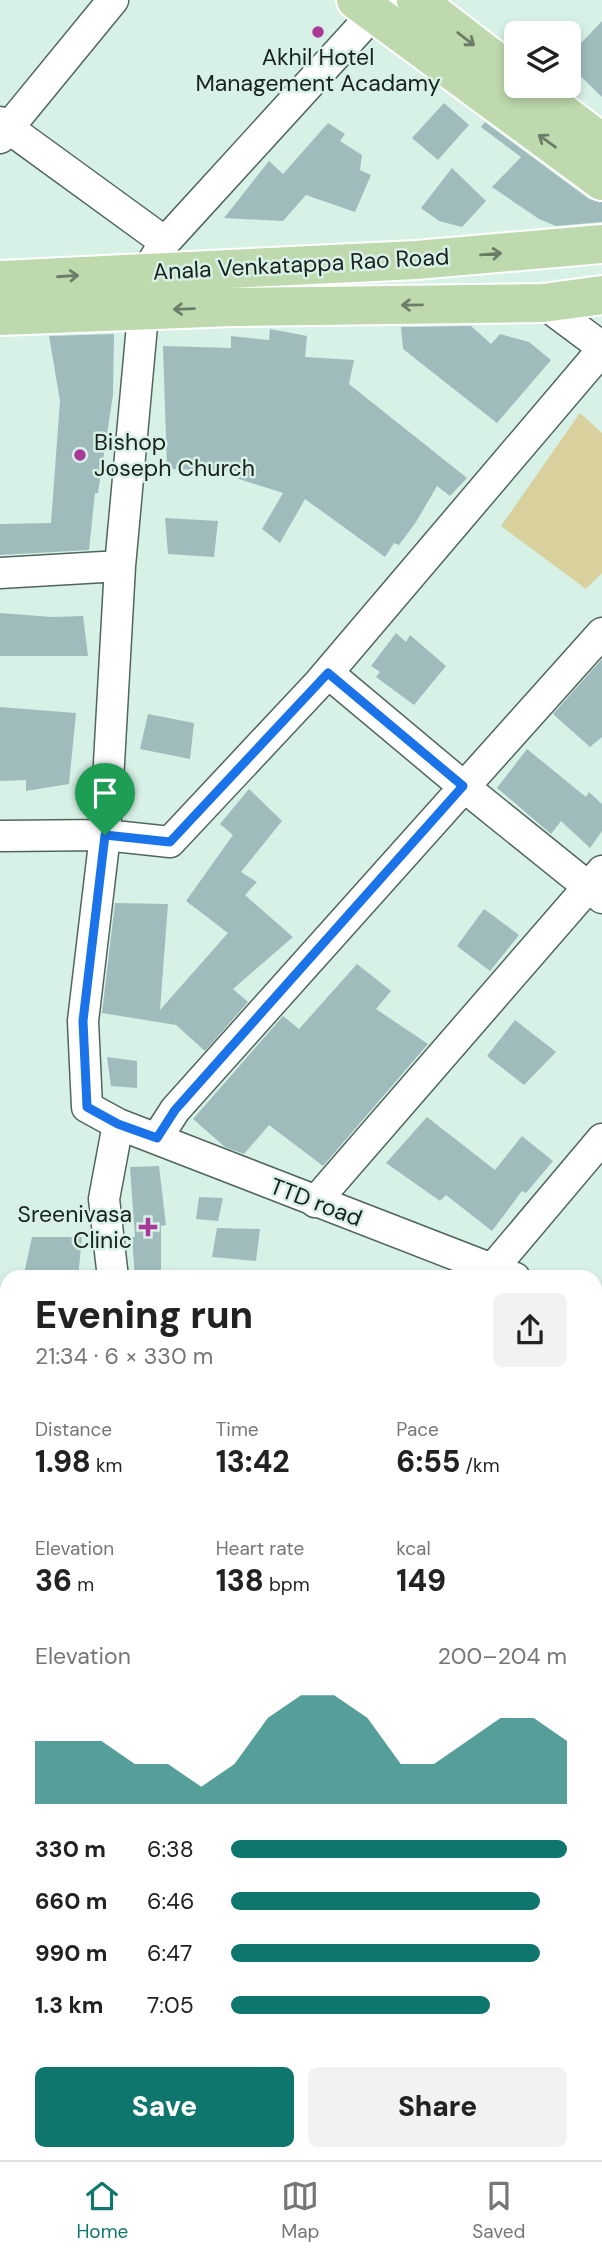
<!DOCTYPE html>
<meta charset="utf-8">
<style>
body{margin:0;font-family:"DM Sans",sans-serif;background:#f2f2f2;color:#222;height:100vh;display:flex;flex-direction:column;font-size:26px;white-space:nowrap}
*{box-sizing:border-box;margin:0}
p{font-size:23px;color:#767676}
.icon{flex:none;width:38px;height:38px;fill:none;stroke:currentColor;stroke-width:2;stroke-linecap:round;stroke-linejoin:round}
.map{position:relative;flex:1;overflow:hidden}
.side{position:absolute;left:0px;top:1270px;width:602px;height:891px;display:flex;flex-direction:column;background:#fff;border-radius:21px 21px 0 0;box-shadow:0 4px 10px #0003}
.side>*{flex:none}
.tools{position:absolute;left:504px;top:21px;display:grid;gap:14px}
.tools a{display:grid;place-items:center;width:77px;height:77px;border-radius:10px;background:#fff;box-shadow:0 4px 10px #0003;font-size:35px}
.pin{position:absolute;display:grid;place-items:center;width:60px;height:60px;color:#fff;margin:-72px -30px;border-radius:50% 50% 50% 0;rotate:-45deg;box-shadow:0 0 7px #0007}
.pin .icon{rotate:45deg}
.round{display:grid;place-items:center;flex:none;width:74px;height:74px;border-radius:10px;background:#f2f2f2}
.head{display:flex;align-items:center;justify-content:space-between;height:119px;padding:0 35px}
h1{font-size:38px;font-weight:800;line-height:52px}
.metrics{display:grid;grid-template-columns:repeat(3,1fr);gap:10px;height:119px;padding:7px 35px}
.metrics div{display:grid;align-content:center}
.metrics b{font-size:30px;font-weight:800}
.metrics small{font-size:19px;font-weight:400}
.metrics p{font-size:19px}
.chart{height:196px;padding:14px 35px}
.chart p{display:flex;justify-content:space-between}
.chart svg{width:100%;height:126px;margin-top:7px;fill:#0f766e;opacity:.7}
.button{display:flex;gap:14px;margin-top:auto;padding:14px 35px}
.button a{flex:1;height:80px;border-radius:10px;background:#0f766e;color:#fff;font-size:28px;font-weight:800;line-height:80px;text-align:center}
.button a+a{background:#f2f2f2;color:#222}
ul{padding:0 35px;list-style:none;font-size:23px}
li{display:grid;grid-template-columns:112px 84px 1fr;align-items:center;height:52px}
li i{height:18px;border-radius:9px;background:#0f766e}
.menu{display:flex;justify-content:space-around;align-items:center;height:98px;border-top:2px solid #e0e0e0;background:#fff;font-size:19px;color:#767676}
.menu a{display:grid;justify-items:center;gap:4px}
.menu .on{color:#0f766e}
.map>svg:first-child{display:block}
.green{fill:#d8d19d}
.building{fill:#9fbbbc}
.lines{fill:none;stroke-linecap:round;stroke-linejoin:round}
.minor-casing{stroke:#50665d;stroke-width:33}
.major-casing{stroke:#fff;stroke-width:42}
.minor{stroke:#fff;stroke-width:30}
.major{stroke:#bed9ad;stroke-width:38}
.oneway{stroke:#6b7d66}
.route-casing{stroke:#fff;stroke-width:14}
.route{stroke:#1a73e8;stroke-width:9}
.poi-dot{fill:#a83997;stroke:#d8f1e7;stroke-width:2.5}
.labels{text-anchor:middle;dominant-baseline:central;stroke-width:5;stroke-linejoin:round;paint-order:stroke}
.poi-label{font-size:23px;fill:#18211e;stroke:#d8f1e7}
.street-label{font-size:23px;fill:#18211e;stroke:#d8f1e7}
</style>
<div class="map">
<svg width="602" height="2160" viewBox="0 0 602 2160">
<rect width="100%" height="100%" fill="#d8f1e7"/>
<path class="green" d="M580,413L602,433V573L586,589L501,526Z"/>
<path class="building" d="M602,21V97L569,65V56Z
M444,103L469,125L438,160L412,138Z
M485,122L589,199L602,202V222L556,226L539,219L492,187L521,157L481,127Z
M328,123L345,134L340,141L362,155L360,170L371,175L355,212L306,195L283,221L224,218L269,161L283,174Z
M452,168L486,201L462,227L439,221L421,208Z
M471,326L491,344L500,334L529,342L551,360L497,423L403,349L401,327Z
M270,329L307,336L305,357L354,360L349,384L467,478L450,496L437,486L416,522L399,545L394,543L385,557L305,499L280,543L262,529L283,493L236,478L238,471L167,469L163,346L231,348V336L269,340Z
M114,334L113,395L98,493H95L89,550L0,555V524L51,523L60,401L49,336Z
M165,518L218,521L214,557L168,554Z
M0,613L52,617L83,616L88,656H0Z
M396,633L406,642L410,635L446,666L414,705L376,677L380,672L371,666Z
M602,659V737L590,747L553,714Z
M0,707L76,713L69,784L26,791V780L0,781Z
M148,714L194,723L190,759L140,749Z
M527,749L586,797L589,792L602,804V831L590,848L561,821L551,834L497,788Z
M249,789L282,821L241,872L257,882L245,895L293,937L233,989L248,1002L205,1051L176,1025L102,1013L115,903L168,904L160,1010L228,933L186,901L233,835L220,824Z
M484,909L519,935L490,971L457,946Z
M357,964L391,991L376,1009L428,1044L323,1166L269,1125L244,1154L225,1147L193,1119L283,1016L299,1029Z
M515,1020L556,1052L524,1085L487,1056Z
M107,1057L137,1061V1088L111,1086Z
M427,1117L495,1170L522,1136L553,1161L526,1193L522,1191L492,1231L446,1195L440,1201L386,1163Z
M159,1166L166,1225L161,1226V1278H135L132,1237H135L130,1167Z
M199,1197L223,1198L218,1221L196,1219Z
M217,1228L260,1229L256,1261L212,1257Z
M32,1237H82L78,1278H23Z"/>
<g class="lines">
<defs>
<path id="minor" d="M386,0L165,242L147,271L120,566L105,835L83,1021L87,1107L118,1124L515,1278
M0,122L165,242
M0,138L113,0
M543,303L602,347
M0,573L120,566
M328,673L463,786L602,898
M0,836L105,835L170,842L319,683L602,350
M157,1138L175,1110L602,633
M315,1202L602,871
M494,1267L602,1139
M113,1278L104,1199L118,1124
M0,1310H7
M595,1347L602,1338
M595,1508L602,1513
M595,1652L602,1642
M595,1745L602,1752
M595,1907L602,1902
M595,2145L602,2154
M273,2154L274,2160
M468,2154L470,2160"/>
<path id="major" d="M356,0L602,181
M416,0L516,77
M527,86L602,143
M0,280L416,260L602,244
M0,316L233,307L543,303L602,295"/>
</defs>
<use href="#minor" class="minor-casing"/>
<use href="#major" class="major-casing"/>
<use href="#minor" class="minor"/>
<use href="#major" class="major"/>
</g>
<defs><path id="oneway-shaft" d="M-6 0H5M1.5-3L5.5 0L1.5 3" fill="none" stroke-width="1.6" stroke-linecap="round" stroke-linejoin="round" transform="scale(1.75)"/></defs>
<g class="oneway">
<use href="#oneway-shaft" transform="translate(466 39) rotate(38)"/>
<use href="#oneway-shaft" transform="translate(547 141) rotate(-144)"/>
<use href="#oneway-shaft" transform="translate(491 254) rotate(-5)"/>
<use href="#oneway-shaft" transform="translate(68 276) rotate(-4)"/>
<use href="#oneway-shaft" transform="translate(412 305) rotate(179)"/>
<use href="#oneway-shaft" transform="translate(184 309) rotate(178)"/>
</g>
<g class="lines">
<defs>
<path id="route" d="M328,673L463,786L175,1110L157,1138L118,1124L87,1107L83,1021L105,835L170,842Z"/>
</defs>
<use href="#route" class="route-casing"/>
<use href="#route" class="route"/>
</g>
<g class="poi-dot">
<circle cx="318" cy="32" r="7"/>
<circle cx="80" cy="455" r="7"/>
<path d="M144.5 1216.5h7v7h7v7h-7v7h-7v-7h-7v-7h7z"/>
</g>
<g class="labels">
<g class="poi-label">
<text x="318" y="57">Akhil Hotel<tspan x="318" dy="26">Management Acadamy</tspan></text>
<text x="94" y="442" text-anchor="start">Bishop<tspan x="94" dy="26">Joseph Church</tspan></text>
<text x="132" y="1214" text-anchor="end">Sreenivasa<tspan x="132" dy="26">Clinic</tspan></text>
</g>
<g class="street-label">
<text transform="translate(301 264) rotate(-3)">Anala Venkatappa Rao Road</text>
<text transform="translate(316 1202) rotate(21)">TTD road</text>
</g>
</g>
</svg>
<div class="tools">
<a><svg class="icon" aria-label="layers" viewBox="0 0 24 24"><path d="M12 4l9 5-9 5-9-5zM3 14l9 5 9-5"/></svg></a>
</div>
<div class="pin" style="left:105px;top:835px;background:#1e9e55"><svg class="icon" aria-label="arrive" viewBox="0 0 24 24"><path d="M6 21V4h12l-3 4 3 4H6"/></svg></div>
<section class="side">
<div class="head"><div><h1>Evening run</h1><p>21:34 · 6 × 330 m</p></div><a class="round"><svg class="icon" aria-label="share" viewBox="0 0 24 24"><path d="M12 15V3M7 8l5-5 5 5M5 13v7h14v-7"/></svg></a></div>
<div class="metrics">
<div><p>Distance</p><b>1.98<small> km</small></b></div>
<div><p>Time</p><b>13:42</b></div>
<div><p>Pace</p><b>6:55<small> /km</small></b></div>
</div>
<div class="metrics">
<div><p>Elevation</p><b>36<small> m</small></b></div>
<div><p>Heart rate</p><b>138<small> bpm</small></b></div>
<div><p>kcal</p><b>149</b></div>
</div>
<div class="chart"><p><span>Elevation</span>200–204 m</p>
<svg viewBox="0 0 160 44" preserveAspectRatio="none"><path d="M0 44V22L10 22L20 22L30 30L40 30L50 38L60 30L70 14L80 6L90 6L100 14L110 30L120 30L130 22L140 14L150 14L160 22V44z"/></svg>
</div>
<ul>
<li><b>330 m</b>6:38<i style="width:100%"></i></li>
<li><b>660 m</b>6:46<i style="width:92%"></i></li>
<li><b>990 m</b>6:47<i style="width:92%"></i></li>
<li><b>1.3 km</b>7:05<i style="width:77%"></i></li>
</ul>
<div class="button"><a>Save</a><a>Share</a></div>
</section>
</div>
<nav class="menu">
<a class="on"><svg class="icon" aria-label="home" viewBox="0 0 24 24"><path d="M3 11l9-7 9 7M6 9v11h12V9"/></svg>Home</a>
<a><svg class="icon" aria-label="map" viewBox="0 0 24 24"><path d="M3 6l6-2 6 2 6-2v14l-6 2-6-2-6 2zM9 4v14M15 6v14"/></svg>Map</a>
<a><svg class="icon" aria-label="saved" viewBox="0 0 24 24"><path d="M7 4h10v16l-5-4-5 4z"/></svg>Saved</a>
</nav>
